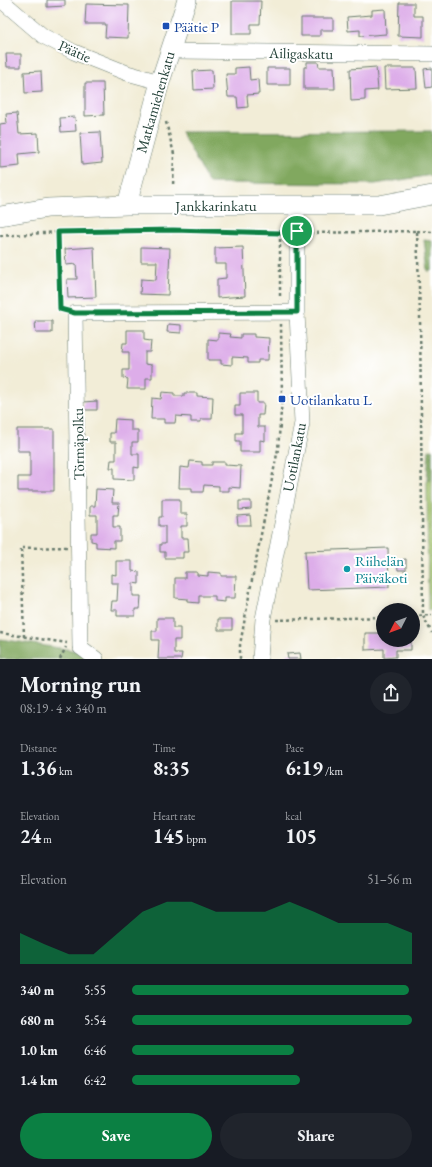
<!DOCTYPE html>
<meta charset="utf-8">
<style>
body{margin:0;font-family:"EB Garamond",serif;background:#20242c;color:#f1f3f6;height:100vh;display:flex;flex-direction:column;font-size:15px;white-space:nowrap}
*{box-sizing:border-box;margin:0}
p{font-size:13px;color:#9ea1a6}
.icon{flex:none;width:22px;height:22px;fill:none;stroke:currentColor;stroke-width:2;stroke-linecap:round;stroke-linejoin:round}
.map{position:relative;height:659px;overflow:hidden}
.sheet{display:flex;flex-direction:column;background:#171b24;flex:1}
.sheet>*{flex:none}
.needle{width:26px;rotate:228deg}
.tools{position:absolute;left:376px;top:603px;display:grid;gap:8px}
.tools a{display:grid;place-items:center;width:44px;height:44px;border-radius:50%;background:#171b24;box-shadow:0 2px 10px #0003;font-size:20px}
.pin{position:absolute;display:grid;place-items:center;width:34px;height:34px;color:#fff;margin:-17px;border:2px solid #fff;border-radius:50%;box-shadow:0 1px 4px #0007}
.round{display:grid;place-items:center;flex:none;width:42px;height:42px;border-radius:21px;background:#20242c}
.summary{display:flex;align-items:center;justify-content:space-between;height:68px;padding:0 20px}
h1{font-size:22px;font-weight:700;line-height:30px}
.stats{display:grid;grid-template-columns:repeat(3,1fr);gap:6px;height:68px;padding:4px 20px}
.stats div{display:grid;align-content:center}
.stats b{font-size:20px;font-weight:700}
.stats small{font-size:11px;font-weight:400}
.stats p{font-size:11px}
.chart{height:112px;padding:8px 20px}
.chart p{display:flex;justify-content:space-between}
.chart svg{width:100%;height:72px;margin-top:4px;fill:#0b8043;opacity:.7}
.primary-button{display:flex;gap:8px;margin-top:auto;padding:8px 20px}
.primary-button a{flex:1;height:46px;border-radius:24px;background:#0b8043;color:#fff;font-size:16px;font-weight:700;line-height:46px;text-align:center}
.primary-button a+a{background:#20242c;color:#f1f3f6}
ul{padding:0 20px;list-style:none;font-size:13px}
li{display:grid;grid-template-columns:64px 48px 1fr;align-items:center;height:30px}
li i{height:10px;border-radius:5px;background:#0b8043}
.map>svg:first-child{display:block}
.green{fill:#a2c26a;stroke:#60804f}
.forest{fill:#81a85e;stroke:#507249}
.building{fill:#ddade9}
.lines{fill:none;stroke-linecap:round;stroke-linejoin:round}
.minor-casing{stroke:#697b6d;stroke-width:16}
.tertiary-casing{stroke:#697b6d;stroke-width:20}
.path{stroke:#697b6d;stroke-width:2.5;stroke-dasharray:3 3;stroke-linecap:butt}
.minor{stroke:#fff;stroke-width:15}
.tertiary{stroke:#fff;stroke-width:19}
.route-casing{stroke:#fff;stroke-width:8}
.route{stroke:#0b8043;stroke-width:5}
.transit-dot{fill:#1a4fb4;stroke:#fff;stroke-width:1.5}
.culture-dot{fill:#0f9aa8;stroke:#fff;stroke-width:1.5}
.labels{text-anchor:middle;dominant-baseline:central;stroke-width:4;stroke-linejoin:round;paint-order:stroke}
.transit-label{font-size:15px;fill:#164399;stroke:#fff;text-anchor:start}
.street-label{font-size:15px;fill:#1f3d34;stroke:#fff}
.culture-label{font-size:15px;fill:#0d838f;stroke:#fff;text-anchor:start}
</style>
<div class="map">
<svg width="432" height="659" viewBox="0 0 432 659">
<rect width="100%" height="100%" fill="#fff"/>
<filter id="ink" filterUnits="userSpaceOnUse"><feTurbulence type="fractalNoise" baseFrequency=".025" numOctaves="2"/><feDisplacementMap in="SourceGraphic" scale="8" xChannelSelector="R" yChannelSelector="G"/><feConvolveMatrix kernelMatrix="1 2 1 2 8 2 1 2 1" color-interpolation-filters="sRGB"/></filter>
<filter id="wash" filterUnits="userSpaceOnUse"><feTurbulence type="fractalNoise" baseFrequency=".012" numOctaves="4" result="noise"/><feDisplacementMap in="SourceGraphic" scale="16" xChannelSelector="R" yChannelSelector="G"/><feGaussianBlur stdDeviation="0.9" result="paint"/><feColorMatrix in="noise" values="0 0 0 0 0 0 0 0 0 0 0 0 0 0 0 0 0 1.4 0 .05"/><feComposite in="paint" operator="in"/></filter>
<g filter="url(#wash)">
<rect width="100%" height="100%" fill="#f2edd7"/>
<path class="green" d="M427,479L432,480V609L428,610Z"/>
<path class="forest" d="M432,131V175L375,184L209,183L181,132Z
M424,240L432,241V271H428Z
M432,449V480L427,479L429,450Z
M0,639L79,651L86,659H0Z"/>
<g id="blocks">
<path class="building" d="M47,0H65V6L47,7Z
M232,1H261L260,24H251V34H232Z
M399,3H414V16H423V37L398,36Z
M86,4L129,5L128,38L105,37L106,24H85Z
M385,9L386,34L360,36V30L348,31L347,17L372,15V10Z
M301,18H333V30H320V36H301Z
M6,54H21V67H7Z
M307,62H318L319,67H334L335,89H304V67H307Z
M249,67L250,80L258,79L259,94L247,95L248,107L238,108L237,97H228L226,74H235V68Z
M376,67L378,90L365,91V100L351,101L350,69Z
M267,68H290V85H267Z
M384,68H416L417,88L385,89Z
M432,68V87L426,88L424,69Z
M212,70L213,89L194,90L193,71Z
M41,71L42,92L25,93L24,72Z
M85,83H103L104,115L85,116Z
M17,113L19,134L38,133L39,152L19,154L20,166L0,168V124L7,123L6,114Z
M75,117L76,131L61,132L60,118Z
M100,132L102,163L82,165L80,133Z
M94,247L96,297L68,298L67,279H77L76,264L66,265L65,249Z
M141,247L170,248L168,295L140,294L141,279L156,280L157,262H141Z
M243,247L245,296L217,298V279L226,278V264H215V248Z
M35,321H52V333H36Z
M168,324L181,325V333L167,332Z
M127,330H144V340L151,341L150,352H145V364L152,365V378H146V389H127L128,379L123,378V370H129V352H122L123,343H127Z
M218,333L231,334L230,337L241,338V334H254V337L269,338L268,360H258V363H248V358L232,357V365L221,364V360H208V339L218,340Z
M162,392L174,393V396H184V393H197V396L213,397L212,419H201V422H191V417L176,416L175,423H164V419H151L152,398L161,399Z
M240,393H257V403H264L263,415H258V427H265V441L260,440V452H240V441H236V433H242V415H235V406H240Z
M97,401V410H83V402Z
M115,419L131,420V430H138V442H132V454H139V468L134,467V480L114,479V468H110L111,460H116V442H110V433H114Z
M17,429H54V491H18V477H30V451H17Z
M190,461L202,462V465H212V462H225V465L241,466L240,488L229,487V491H219V486L204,485L203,492H192V488H179L180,467L189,468Z
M96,489L113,490L112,503H119L118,515H113V527H120V541H114V548L96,547V542L91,541V533H97V515H90V506H95Z
M162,499H180V514H187V526H181V538H188L189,552H183V558H165V552H160V544H165V526H159V517H162Z
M239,501H251V509L239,510Z
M250,515L251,525H238L237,516Z
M388,548L389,587L307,590L305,551Z
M406,559V570H398L397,560Z
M116,561H132V571L139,572V584L133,583V596H141L140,609H135V616H117V610H111L112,601H117L118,583H111V574L116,575Z
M185,572H197V575L208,576V572L221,573V576H236L235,598H225V602L215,601V596H199V603L188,602V599L175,598V578H185Z
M157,618H173V628H180V640H174V653H182L181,659H158L159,640H152V631H157Z
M218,619H232V630H218Z
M365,633H383V640H411V650H396V657L384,658V649L365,650Z
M300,653L301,659H288L287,654Z"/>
</g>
</g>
<g filter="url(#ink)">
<use href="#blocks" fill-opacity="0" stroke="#697b6d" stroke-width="1"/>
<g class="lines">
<defs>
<path id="minor" d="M1,0L43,36L74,52L127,73L160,82
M170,49L179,51L432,54
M96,659L80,647L75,313L297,312
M260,659L263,619L302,423L297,312V205"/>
<path id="tertiary" d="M127,205L160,82L187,0
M0,216L48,208L127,205H379L432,195"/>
</defs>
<use href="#minor" class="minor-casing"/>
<use href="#tertiary" class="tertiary-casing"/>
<path class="path" d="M166,122L174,154L173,187
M417,231L432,232
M58,232L60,309L63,310
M280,233V299
M310,233L417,231L420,315L423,616L432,633
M0,236L58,232L173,231L284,233
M413,616L432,615
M276,620L383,617
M0,633L67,643
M24,637L21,548L67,547
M60,659L66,647
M240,659V645L252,580L278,449L282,399L281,324"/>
<use href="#minor" class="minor"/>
<use href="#tertiary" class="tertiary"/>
</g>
</g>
<g class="lines" filter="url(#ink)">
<defs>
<path id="route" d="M173,230L280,233L297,231V312L75,313L60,309L58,232Z"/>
</defs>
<use href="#route" class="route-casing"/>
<use href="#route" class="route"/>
</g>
<g class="transit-dot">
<rect x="162" y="22" width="8" height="8" rx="2"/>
<rect x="278" y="395" width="8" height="8" rx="2"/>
</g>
<circle class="culture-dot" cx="347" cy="569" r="4"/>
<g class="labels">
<g class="transit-label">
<text x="174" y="26">Päätie P</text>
<text x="290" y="399">Uotilankatu L</text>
</g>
<g class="street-label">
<text transform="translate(75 51) rotate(24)">Päätie</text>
<text transform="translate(301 53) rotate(1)">Ailigaskatu</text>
<text transform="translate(155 102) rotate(-74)">Matkamiehenkatu</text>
<text x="216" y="205">Jankkarinkatu</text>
<text transform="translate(78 444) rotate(-91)">Törmäpolku</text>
<text transform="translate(294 457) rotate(-79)">Uotilankatu</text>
</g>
<g class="culture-label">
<text x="355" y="560">Riihelän<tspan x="355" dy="17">Päiväkoti</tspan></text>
</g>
</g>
</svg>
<div class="tools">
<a><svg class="needle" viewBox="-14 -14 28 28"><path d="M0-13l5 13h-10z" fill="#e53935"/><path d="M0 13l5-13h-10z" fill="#9ea1a6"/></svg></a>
</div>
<div class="pin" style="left:297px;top:231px;background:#1e9e55"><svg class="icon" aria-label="arrive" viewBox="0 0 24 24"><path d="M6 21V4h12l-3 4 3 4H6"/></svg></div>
</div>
<section class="sheet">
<div class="summary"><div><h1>Morning run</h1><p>08:19 · 4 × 340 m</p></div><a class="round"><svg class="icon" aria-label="share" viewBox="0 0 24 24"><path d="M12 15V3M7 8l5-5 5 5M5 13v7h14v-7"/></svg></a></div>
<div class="stats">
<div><p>Distance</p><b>1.36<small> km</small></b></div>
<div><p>Time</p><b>8:35</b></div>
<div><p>Pace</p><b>6:19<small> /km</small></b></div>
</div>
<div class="stats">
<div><p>Elevation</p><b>24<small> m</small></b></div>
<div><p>Heart rate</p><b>145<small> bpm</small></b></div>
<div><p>kcal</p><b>105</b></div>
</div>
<div class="chart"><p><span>Elevation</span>51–56 m</p>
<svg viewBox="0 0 160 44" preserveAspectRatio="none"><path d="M0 44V25L10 32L20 38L30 38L40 25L50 12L60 6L70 6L80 12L90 12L100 12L110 6L120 12L130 19L140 19L150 19L160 25V44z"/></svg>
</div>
<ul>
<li><b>340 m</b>5:55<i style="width:99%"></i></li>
<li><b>680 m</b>5:54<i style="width:100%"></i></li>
<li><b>1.0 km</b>6:46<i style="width:58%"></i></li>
<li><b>1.4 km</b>6:42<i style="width:60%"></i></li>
</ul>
<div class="primary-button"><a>Save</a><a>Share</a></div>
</section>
